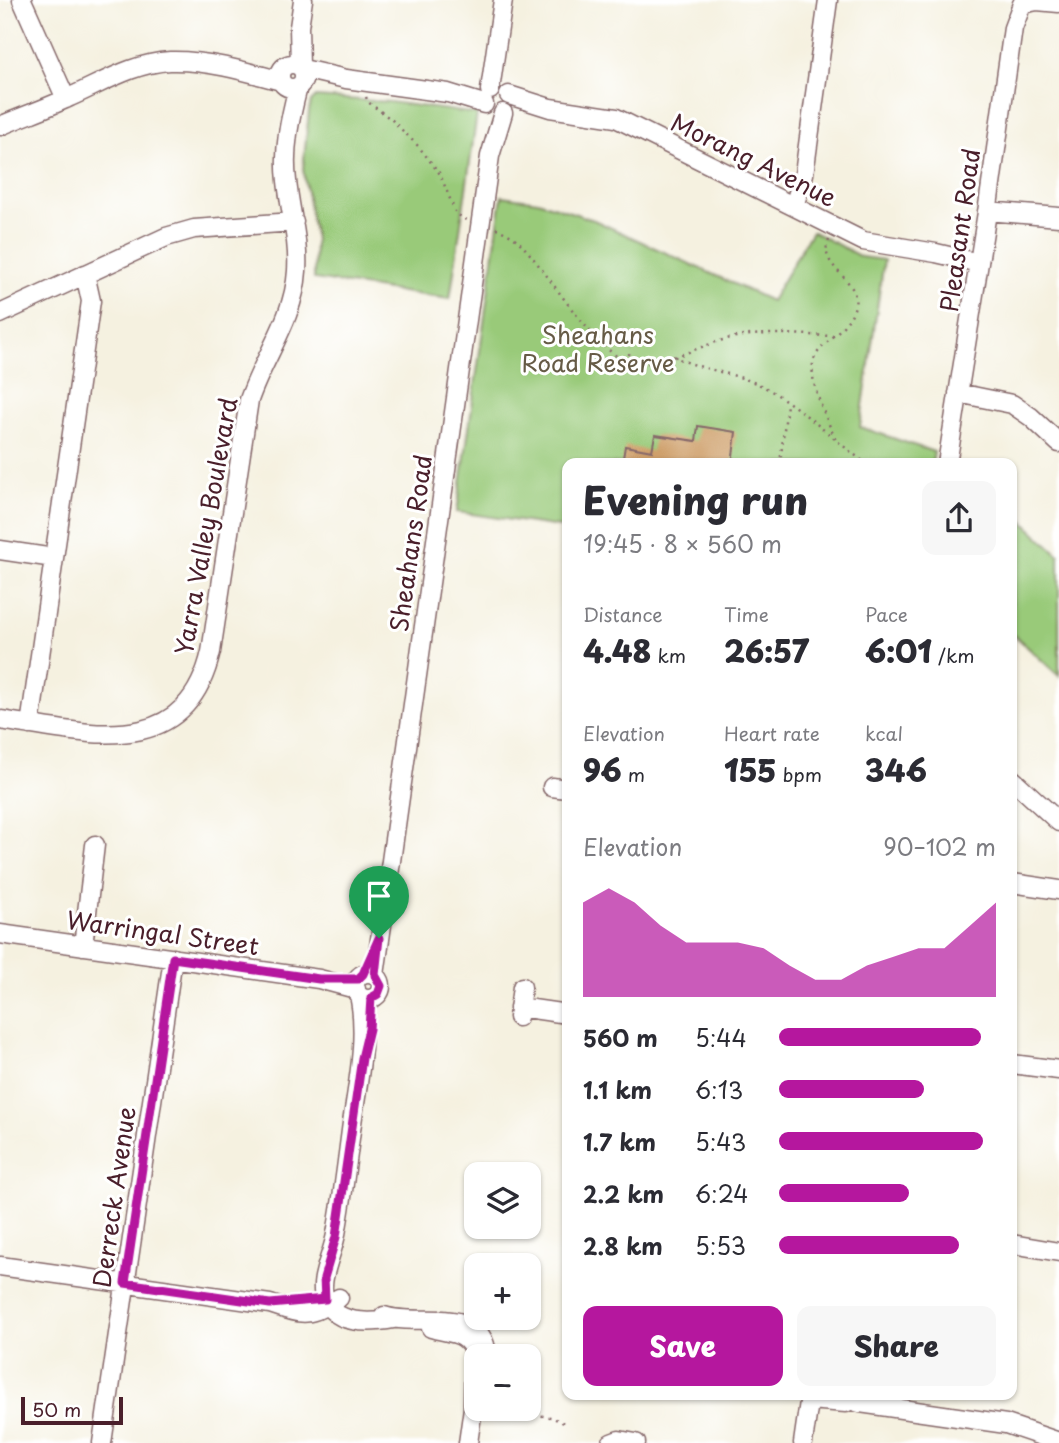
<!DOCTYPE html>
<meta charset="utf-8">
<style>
body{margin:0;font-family:"Playpen Sans",sans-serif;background:#f7f7f7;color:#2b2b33;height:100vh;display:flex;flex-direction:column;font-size:26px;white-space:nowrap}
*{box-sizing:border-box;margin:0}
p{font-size:23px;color:#7c7c81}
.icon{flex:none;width:38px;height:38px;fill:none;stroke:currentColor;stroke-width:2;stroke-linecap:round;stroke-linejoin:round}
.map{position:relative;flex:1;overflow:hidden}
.drawer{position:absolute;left:562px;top:458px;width:455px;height:942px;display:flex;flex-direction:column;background:#fff;border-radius:14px;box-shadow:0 2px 5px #0004}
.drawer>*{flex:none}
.controls{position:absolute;left:464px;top:1162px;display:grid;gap:14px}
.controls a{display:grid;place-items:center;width:77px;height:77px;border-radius:14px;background:#fff;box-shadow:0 2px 5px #0004;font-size:35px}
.scale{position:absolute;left:21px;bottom:18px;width:102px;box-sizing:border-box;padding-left:7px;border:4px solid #4a1f2b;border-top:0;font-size:19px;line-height:24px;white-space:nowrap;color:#4a1f2b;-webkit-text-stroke:5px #fff;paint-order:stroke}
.pin{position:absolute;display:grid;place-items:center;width:60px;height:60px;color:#fff;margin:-72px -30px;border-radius:50% 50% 50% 0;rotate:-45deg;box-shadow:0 0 7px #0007}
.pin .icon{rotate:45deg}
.round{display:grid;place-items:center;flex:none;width:74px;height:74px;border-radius:14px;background:#f7f7f7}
.overview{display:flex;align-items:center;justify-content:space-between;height:119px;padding:0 21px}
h1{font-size:38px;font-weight:800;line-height:52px}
.figures{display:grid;grid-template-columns:repeat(3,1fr);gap:10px;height:119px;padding:7px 21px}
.figures div{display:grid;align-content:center}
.figures b{font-size:30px;font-weight:800}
.figures small{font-size:19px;font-weight:400}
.figures p{font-size:19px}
.chart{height:196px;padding:14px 21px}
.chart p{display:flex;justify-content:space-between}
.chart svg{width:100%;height:126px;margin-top:7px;fill:#b5179e;opacity:.7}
.primary-button{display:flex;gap:14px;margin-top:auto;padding:14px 21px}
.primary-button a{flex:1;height:80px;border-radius:14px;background:#b5179e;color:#fff;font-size:28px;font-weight:800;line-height:80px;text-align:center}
.primary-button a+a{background:#f7f7f7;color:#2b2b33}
ul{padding:0 21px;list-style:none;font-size:23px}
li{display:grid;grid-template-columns:112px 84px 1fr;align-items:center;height:52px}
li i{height:18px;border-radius:9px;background:#b5179e}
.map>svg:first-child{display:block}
.green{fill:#99ca79;stroke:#727452;stroke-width:2}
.building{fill:#cfa06c}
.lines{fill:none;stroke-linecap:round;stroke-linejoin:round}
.minor-casing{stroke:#86686a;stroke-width:21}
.path{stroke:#86686a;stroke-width:2.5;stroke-dasharray:2 5;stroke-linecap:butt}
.minor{stroke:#fff;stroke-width:18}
.route-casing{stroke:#fff;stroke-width:14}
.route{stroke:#b5179e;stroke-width:9}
.labels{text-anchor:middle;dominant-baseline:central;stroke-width:6;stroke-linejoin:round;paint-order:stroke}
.street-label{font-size:24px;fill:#4a1f2b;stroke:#fff}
.park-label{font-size:24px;fill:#665b46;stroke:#fff}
</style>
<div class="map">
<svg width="1059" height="1443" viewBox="0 0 1059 1443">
<rect width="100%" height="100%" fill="#fff"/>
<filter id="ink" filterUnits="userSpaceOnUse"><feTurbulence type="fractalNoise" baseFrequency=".0143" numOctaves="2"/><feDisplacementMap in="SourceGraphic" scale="14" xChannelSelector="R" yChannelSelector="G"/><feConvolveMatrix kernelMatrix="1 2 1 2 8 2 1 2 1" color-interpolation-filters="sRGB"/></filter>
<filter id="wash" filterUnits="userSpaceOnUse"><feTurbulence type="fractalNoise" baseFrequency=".00686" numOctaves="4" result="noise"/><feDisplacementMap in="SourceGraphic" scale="28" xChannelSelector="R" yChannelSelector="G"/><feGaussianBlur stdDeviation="1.57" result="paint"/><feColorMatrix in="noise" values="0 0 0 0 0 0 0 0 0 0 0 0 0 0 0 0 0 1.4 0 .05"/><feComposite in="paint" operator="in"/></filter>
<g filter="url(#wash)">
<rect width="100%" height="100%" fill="#f5f1e0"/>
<path class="green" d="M316,97L390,102L477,114L450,299L314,279L315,239L303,169L309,111L311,102Z
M502,196L538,201L594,220L771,301L812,231L861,257L884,260L860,427L934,452L932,464H567V528L457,512Z
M1012,511L1059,555V676L1012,633Z"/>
<g id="blocks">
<path class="building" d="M698,426L736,432L732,464H622L625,446L652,451L655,435L696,441Z"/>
</g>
</g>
<g filter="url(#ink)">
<use href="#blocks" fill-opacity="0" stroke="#86686a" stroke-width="2"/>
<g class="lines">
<defs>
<path id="minor" d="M22,0L66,99
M1022,4L1037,1L1059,3
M280 76a12 12 0 1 1 24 0a12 12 0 1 1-24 0Z
M300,66L299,27L303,0
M303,69L346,79L448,93L484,104
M490,90L503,0
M509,95L550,108L616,118L863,241L936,253L979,263
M0,126C23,116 47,108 70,97C102,83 134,63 170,61C207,60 245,71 281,81
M794,206L804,174L828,0
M987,211L1059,217
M0,314L166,237L194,229L294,222
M958,393L1012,404L1031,417L1059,443
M947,464L988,206L1013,28L1022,4
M0,550L54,558
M0,720C84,732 185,764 211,652L249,400C264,356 294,319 297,271C299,240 290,212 287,181C283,149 290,118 298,87
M30,725L91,301L85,274
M1012,779L1059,822
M552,787L567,789
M1012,883L1059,890
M0,934L319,979L356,989
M83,946L95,845
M355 986a13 13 0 1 1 26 0a13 13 0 1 1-26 0Z
M375,975L490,156L503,113
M359,995C368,1036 358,1082 352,1123C347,1160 343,1197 336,1234C333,1254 316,1283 326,1302C339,1326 372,1323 394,1319
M519,1007L567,1014
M518,1017L522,987
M1012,1064L1059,1070
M1012,1244L1059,1252
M0,1266L270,1304C306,1316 307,1317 339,1298
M384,1316C418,1328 483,1302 487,1356
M431,1328C450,1334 468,1331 474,1353L473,1408L468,1443
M832,1395L860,1403L1006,1424L1059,1442
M809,1400L846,1403
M102,1443L173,958
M611,1443L619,1440L636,1443
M803,1443L810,1395"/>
</defs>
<use href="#minor" class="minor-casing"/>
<path class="path" d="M366,97L368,102L392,120L419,147L440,174L456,214L467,220
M496,228C504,232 513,236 519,242C546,268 597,357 632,363C662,368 701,344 731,338C764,331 799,335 833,336C893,283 812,275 829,240
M833,336C827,343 819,349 815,357C805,378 828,420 836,441
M673,356C702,371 736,372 766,388C802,408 833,440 867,464
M628,362L630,348
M780,464L787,404
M493,1409L551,1417L566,1424"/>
<use href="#minor" class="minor"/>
</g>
</g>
<g class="lines" filter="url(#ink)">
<defs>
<path id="route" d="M379,938L375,975L381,986L378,994L371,998L369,1029L362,1058L336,1237L324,1278L325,1299L270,1304L125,1283L173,958L319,979H358L363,974Z"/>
</defs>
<use href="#route" class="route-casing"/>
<use href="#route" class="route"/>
</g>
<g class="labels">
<g class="street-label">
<text transform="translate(754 159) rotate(26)">Morang Avenue</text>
<text transform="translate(959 230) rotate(-82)">Pleasant Road</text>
<text transform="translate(205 526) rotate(-80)">Yarra Valley Boulevard</text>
<text transform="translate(410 543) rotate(-82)">Sheahans Road</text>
<text transform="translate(163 932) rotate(8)">Warringal Street</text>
<text transform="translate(113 1197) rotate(-82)">Derreck Avenue</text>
</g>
<g class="park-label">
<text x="598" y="334">Sheahans<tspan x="598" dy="28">Road Reserve</tspan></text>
</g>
</g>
</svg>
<div class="controls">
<a><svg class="icon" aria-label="layers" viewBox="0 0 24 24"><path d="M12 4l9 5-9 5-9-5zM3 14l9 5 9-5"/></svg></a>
<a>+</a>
<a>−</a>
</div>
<div class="scale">50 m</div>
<div class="pin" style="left:379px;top:938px;background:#1e9e55"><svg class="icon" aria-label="arrive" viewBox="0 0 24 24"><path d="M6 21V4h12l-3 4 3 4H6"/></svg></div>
<section class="drawer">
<div class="overview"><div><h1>Evening run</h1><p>19:45 · 8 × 560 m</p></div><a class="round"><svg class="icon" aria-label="share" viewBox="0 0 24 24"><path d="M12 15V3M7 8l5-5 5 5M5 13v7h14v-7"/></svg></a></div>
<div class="figures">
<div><p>Distance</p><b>4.48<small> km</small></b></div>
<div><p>Time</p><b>26:57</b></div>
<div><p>Pace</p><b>6:01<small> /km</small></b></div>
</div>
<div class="figures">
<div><p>Elevation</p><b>96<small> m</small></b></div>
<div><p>Heart rate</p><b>155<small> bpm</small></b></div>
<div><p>kcal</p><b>346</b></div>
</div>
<div class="chart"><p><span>Elevation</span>90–102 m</p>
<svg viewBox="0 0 160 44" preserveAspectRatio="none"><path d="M0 44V11L10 6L20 11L30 19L40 25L50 25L60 25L70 27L80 33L90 38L100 38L110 33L120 30L130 27L140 27L150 19L160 11V44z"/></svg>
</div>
<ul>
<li><b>560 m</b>5:44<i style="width:93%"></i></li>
<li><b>1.1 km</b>6:13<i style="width:67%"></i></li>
<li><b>1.7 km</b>5:43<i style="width:94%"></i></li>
<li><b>2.2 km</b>6:24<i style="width:60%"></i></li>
<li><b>2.8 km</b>5:53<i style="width:83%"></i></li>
</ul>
<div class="primary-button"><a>Save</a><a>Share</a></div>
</section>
</div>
